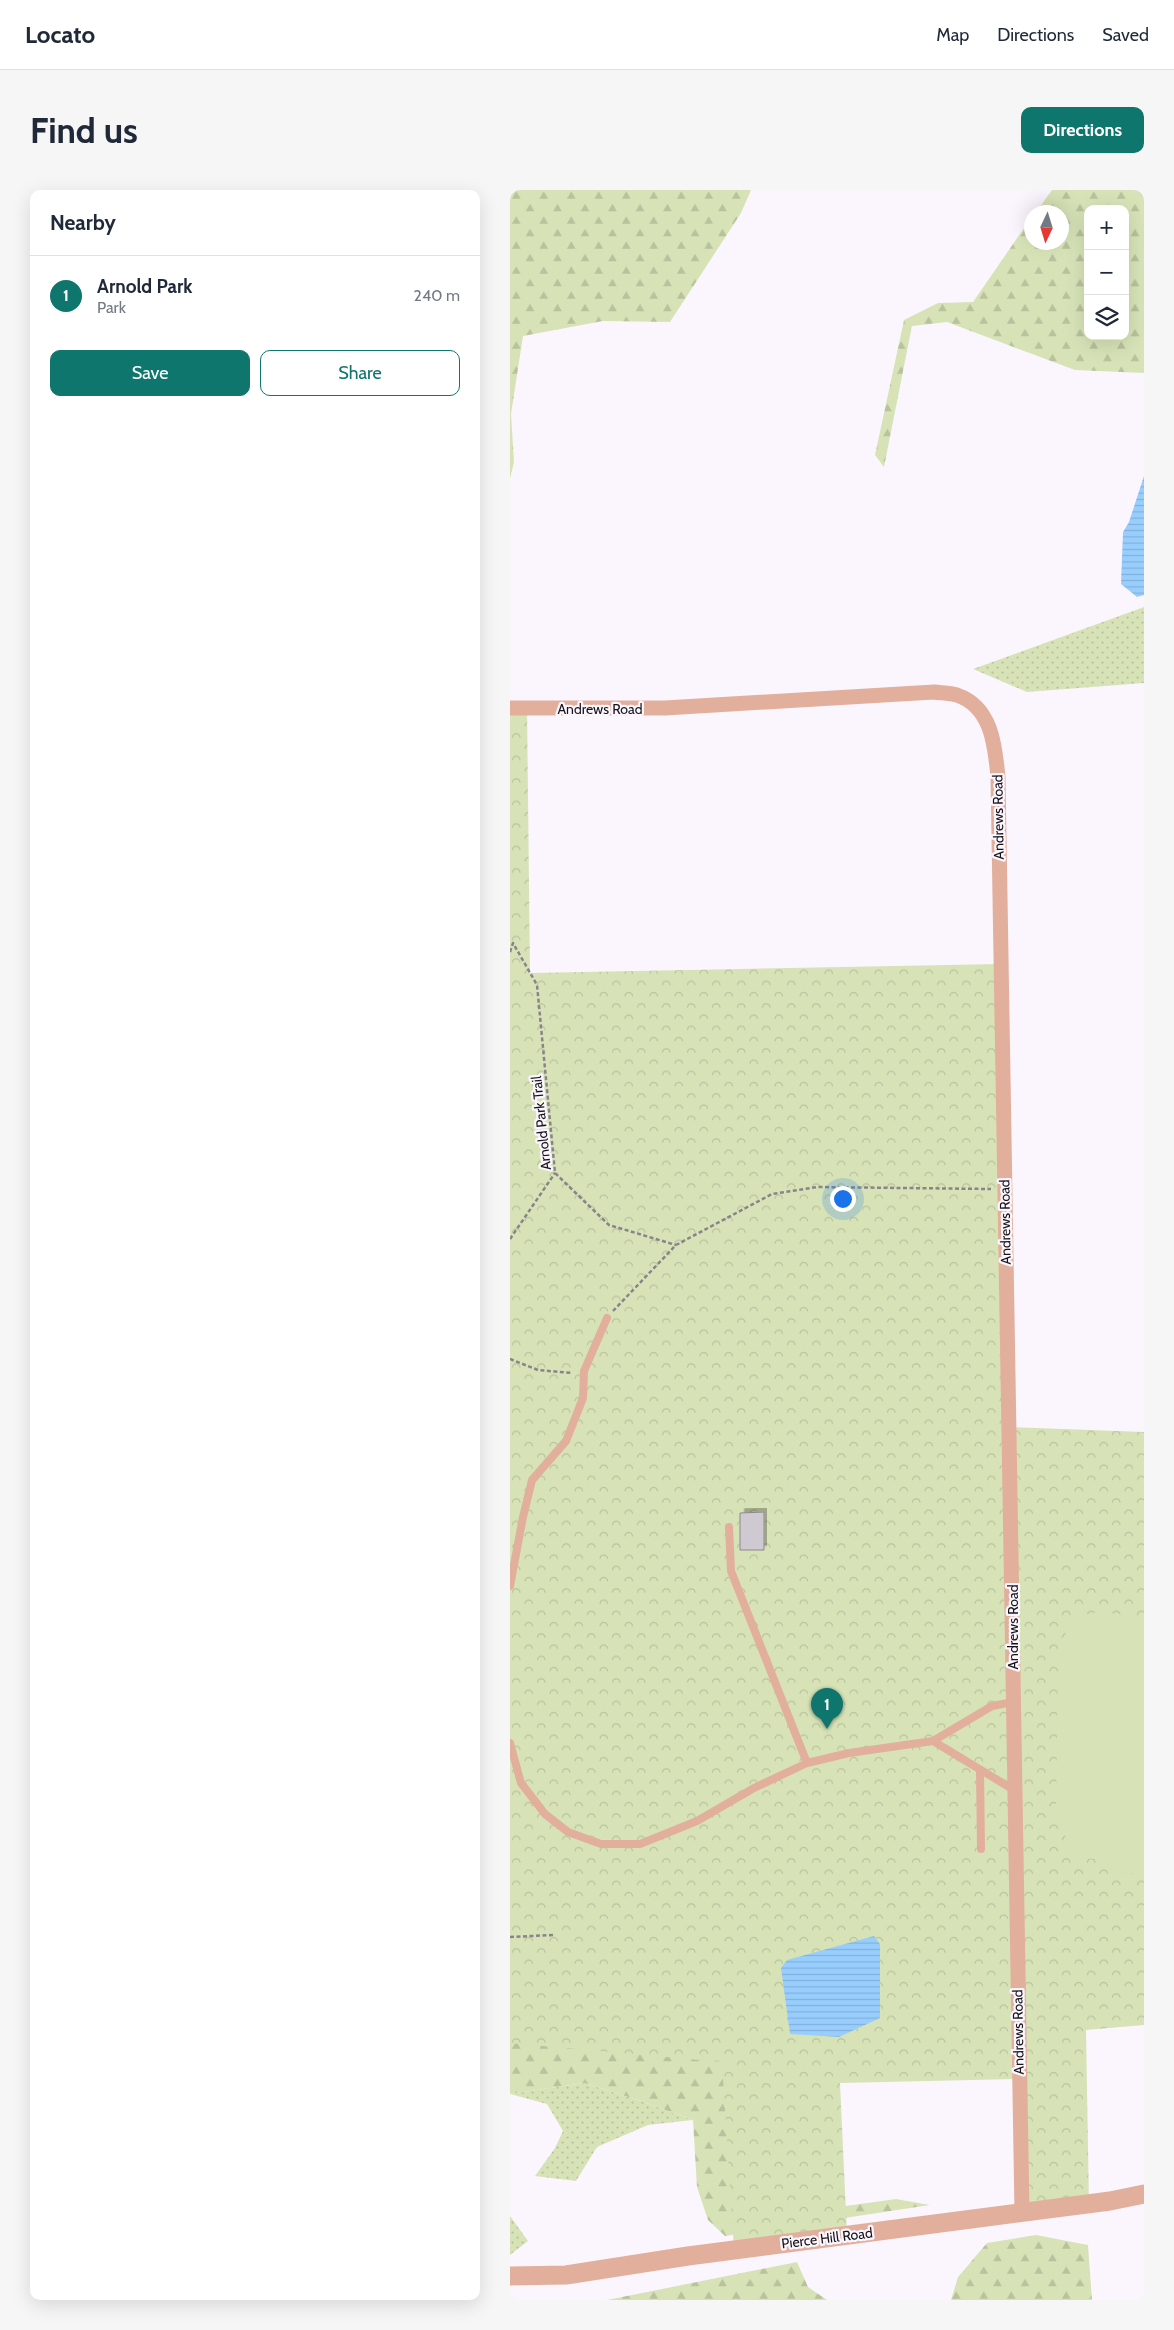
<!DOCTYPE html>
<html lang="en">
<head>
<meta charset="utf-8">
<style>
	:root { --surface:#fff; --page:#f6f6f7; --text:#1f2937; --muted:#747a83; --line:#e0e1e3; --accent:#0f766e }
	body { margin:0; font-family:Cabin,sans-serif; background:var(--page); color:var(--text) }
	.controls { position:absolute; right:15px; top:15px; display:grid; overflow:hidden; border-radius:10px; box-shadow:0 5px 20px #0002 }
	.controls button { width:45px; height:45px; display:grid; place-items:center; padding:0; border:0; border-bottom:1px solid var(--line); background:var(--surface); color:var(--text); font:25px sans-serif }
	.compass { position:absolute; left:514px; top:15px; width:45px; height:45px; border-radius:50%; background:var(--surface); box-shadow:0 5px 20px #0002; rotate:184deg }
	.you { position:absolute; left:332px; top:1008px; width:18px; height:18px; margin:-12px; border:4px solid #fff; border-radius:50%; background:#1a73e8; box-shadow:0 0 0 8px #1a73e833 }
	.badge { display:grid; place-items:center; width:32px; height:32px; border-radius:50%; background:var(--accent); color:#fff; font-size:16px; font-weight:700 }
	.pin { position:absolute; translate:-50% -41px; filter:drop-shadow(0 1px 2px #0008) }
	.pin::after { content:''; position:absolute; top:26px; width:18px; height:15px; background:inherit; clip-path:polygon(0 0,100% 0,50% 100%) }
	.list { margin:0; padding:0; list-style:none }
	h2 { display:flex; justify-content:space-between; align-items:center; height:65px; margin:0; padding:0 20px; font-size:21px }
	h2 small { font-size:16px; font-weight:400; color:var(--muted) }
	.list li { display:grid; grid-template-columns:32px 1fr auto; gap:15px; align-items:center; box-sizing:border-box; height:80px; padding:0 20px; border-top:1px solid var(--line) }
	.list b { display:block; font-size:19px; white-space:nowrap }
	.list p { margin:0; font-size:16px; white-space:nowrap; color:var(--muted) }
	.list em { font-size:16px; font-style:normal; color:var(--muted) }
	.actions { display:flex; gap:10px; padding:15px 20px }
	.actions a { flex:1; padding:11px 0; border:1px solid var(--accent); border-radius:10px; text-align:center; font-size:18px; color:var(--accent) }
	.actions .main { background:var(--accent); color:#fff }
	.icon { flex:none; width:28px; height:28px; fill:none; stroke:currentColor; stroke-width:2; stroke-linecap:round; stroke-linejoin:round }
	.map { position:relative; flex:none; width:634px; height:2110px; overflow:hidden; border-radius:10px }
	header { display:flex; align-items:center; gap:30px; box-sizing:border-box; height:70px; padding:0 25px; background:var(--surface); border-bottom:1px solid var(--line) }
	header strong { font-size:24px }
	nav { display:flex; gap:28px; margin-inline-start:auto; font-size:18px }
	.intro { display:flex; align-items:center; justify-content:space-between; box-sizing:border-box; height:120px; padding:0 30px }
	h1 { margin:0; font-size:35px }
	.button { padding:12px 22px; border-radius:10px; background:var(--accent); color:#fff; font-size:18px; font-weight:700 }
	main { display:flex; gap:30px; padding:0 30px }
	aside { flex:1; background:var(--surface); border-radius:10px; box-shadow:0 5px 20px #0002 }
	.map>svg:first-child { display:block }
	.grass { fill:url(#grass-dots) }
	.forest { fill:url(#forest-firs); fill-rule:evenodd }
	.park { fill:url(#park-crowns) }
	.pitch { fill:#d7e3b7 }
	.water { fill:url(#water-rules) }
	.building { fill:#cfcad1; stroke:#8c878e; filter:url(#shadow) }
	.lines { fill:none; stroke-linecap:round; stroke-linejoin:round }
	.path { stroke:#88848a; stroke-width:2.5; stroke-dasharray:4 2.5; stroke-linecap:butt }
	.service { stroke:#e3af9d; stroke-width:8 }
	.minor { stroke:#e3af9d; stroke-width:15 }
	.tertiary { stroke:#e3af9d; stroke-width:19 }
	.labels { text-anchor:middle; stroke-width:4.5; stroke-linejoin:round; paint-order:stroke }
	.street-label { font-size:14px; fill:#171518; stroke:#fbf6fe }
</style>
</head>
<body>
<header>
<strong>Locato</strong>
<nav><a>Map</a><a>Directions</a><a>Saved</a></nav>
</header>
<div class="intro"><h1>Find us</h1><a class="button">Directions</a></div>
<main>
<aside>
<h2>Nearby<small></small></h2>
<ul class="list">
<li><span class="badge">1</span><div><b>Arnold Park</b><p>Park</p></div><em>240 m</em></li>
</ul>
<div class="actions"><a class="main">Save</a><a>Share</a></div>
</aside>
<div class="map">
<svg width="634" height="2110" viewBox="0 0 634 2110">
	<defs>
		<pattern id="grass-dots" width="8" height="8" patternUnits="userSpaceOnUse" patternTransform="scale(1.25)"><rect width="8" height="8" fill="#d7e3b7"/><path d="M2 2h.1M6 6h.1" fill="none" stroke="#b8c29d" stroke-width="1.8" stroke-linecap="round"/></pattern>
		<pattern id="forest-firs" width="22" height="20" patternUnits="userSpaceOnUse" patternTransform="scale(1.25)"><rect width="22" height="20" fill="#d7e3b7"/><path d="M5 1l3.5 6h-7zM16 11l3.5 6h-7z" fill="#b8c29d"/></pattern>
		<pattern id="park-crowns" width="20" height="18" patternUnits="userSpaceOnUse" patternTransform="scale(1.25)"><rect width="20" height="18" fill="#d7e3b7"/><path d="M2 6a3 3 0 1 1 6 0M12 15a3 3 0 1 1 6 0" fill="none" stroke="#b8c29d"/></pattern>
		<pattern id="water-rules" width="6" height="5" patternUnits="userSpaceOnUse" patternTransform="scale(1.25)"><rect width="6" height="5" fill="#98cefe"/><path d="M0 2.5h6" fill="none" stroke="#82b0d9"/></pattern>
		<filter id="shadow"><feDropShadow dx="4.5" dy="-4.5" stdDeviation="0" flood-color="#0004"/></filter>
	</defs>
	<rect width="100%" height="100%" fill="#fbf6fe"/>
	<!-- grass -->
	<path class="grass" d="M 634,417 L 634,493 L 517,502 L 463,479 Z
		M 74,1893 L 128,1910 L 183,1930 L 138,1935 L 87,1957 L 66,1991 L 25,1986 L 45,1958 L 53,1941 L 37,1914 L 0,1904 Z
		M 0,2026 L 18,2051 L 0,2065 Z"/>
	<!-- forest -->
	<path class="forest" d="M 0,0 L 241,0 L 231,23 L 160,132 L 93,131 L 13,146 L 1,224 L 4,272 L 0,289 Z
		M 542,0 L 634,0 L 634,183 L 565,180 L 437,132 L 402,136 L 374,277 L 365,265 L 394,130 L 428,113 L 463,112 L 521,28 L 522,52 L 552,52 L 552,22 L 526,22 ZM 578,19 L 615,19 L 615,146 L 578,146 Z
		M 0,1766 L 217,1781 L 314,2019 L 386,2009 L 420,2015 L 215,2046 L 198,2030 L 187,1997 L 183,1930 L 128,1910 L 74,1893 L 0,1904 Z
		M 526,2045 L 578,2055 L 582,2110 L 441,2110 L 448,2087 L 477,2053 Z
		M 287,2072 L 298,2097 L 317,2110 L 97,2110 Z"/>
	<!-- park -->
	<path class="park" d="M 17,514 L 20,783 L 490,774 L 499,1237 L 634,1242 L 634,1835 L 576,1840 L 579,2014 L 512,2022 L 509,1889 L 330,1893 L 337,2045 L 224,2060 L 212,1872 L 0,1853 L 0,516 Z"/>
	<!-- pitch -->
	<path class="pitch" d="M 597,1423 L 634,1427 L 634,1683 L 603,1684 L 602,1676 L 592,1662 L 582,1669 L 567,1666 L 555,1651 L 556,1640 L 562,1634 L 557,1628 L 546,1628 L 548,1463 C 551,1449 560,1434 573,1426 C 579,1422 590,1423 597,1423 Z"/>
	<!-- water -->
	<path class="water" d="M 634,286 L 634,405 L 627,407 L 611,394 L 613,342 L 619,332 Z
		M 364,1746 L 370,1754 L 370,1828 L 329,1847 L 280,1844 L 271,1778 L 277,1770 Z"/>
	<!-- building -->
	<path class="building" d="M 254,1322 L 254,1360 L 230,1360 L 230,1323 Z"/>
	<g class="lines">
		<!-- path -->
		<path class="path" d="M 0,762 L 3,753 L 27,795 L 45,983 L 99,1035 L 166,1055
			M 0,1049 L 45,983
			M 103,1121 L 166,1055 L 262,1004 L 307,997 L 481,999
			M 0,1169 L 28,1180 L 62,1183
			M 0,1747 L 43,1745"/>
		<!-- service -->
		<path class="service" d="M 219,1337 L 221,1381 L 297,1573
			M 0,1396 L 13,1327 L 22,1290 L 56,1251 L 73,1208 L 74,1181 L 97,1128
			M 423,1551 L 504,1600
			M 0,1553 L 11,1593 L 35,1624 L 58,1642 L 91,1654 L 130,1654 L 187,1631 L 244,1598 L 297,1573 L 339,1563 L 423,1551 L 482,1516 L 503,1512
			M 470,1580 L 471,1659"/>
		<!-- minor -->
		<path class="minor" d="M 0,518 L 155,518 L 424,502 C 431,503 440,503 447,505 C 482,517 485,556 488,587 L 512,2022"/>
		<!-- tertiary -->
		<path class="tertiary" d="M 0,2086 L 56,2085 L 178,2066 L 600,2011 L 634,2004"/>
	</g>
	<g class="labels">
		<!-- street labels -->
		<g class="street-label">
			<text x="90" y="524">Andrews Road</text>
			<text transform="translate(488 627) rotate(-91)" y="5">Andrews Road</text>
			<text transform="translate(31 933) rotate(-96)" y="5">Arnold Park Trail</text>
			<text transform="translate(495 1032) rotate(-91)" y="5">Andrews Road</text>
			<text transform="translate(503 1437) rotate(-90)" y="5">Andrews Road</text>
			<text transform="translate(508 1842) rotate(-91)" y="5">Andrews Road</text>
			<text transform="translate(317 2048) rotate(-7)" y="5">Pierce Hill Road</text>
		</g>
	</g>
</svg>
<div class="controls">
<button>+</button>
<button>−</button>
<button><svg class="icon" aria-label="layers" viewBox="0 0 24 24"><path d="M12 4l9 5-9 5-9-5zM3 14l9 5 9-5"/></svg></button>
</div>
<svg class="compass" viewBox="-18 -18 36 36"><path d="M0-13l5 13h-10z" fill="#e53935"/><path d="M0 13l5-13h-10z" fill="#747a83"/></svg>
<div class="you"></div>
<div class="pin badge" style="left:317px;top:1539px">1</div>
</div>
</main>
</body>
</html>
